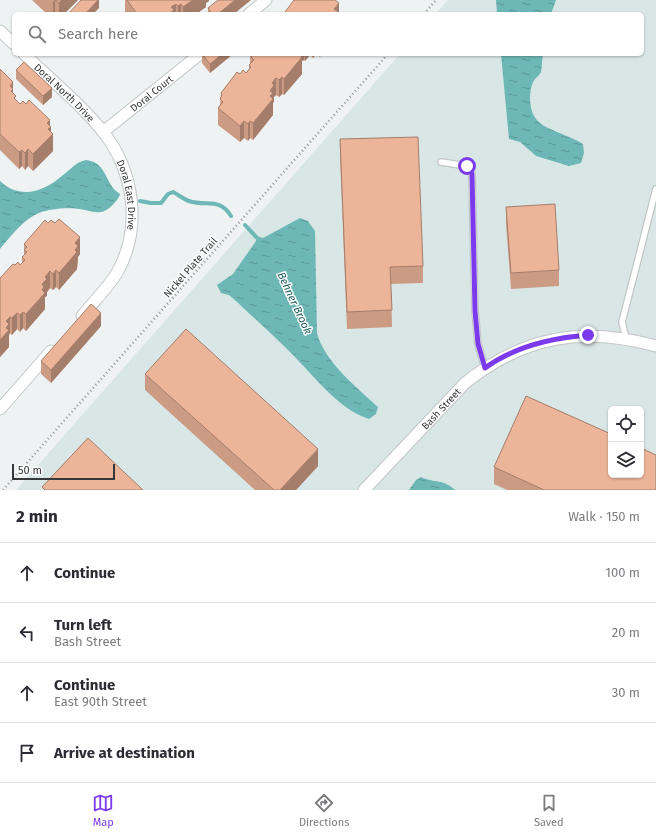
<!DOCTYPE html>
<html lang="en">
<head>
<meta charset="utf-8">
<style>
	:root { --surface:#fff; --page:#f2f2f3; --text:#2b2b33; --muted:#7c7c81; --line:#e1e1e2; --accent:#7c3aed }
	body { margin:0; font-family:"Fira Sans",sans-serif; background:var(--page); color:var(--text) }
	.controls { position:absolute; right:12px; bottom:12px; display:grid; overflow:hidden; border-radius:6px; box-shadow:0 1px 3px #0004 }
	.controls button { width:36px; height:36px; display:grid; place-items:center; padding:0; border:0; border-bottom:1px solid var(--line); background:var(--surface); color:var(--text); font:20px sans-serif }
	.scale { position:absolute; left:12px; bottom:10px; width:103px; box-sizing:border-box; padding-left:4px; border:2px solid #363837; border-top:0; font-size:11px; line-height:14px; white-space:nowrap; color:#363837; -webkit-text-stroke:3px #fdffff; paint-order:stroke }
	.stop { position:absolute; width:12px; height:12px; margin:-9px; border:3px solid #7c3aed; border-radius:50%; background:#fff }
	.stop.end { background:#7c3aed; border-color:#fff; box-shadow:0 1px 4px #0008 }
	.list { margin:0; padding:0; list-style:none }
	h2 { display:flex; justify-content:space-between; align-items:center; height:52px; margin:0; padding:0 16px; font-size:17px }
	h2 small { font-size:13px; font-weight:400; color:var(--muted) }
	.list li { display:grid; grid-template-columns:26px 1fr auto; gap:12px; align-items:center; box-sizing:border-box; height:60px; padding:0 16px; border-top:1px solid var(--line) }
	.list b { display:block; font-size:15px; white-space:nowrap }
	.list p { margin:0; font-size:13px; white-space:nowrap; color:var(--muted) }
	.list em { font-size:13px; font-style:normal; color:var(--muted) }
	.icon { flex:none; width:22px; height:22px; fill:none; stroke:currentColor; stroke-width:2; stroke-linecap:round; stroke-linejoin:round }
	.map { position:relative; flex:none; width:656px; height:490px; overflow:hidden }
	.search { position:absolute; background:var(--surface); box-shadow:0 1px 3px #0004; left:12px; right:12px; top:12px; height:44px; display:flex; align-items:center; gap:10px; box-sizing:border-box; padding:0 14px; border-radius:6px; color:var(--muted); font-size:15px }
	.sheet { height:292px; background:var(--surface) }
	nav { display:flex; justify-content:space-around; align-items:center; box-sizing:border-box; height:56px; border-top:1px solid var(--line); background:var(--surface); font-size:11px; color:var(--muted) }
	nav a { display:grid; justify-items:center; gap:2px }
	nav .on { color:var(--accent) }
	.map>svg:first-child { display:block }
	.built { fill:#d8e6e5; fill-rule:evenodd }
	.water { fill:url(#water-ripples) }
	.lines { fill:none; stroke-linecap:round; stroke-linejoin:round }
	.stream { stroke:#6db8b6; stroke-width:4 }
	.service-casing { stroke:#c2c6c5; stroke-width:8 }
	.minor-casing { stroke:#c2c6c5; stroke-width:13 }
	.path { stroke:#919494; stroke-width:2.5; stroke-dasharray:1 3; stroke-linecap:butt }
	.service { stroke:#fff; stroke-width:5.5 }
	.minor { stroke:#fff; stroke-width:11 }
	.wall { fill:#cb9b84 }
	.shaded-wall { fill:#a57e6b }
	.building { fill:#ecb499; stroke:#a57e6b }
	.route { stroke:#7c3aed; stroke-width:5 }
	.labels { text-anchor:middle; stroke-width:3; stroke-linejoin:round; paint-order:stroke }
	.street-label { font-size:10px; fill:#363837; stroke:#fdffff }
	.water-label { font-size:11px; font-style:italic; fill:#1e5d5c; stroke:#fdffff }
</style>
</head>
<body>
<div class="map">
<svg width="656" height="490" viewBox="0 0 656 490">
	<defs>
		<pattern id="water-ripples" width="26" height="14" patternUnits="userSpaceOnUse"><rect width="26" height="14" fill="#6db8b6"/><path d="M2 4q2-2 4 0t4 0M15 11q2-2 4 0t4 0" fill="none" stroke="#5a9795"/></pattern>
	</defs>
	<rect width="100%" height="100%" fill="#eef2f2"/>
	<!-- built -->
	<path class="built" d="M 448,0 L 656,0 L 656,490 L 16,490 L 400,54 L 642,54 L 642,14 L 435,14 ZM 611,409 L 641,409 L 641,475 L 611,475 Z"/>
	<!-- water -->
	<path class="water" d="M 496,0 L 556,0 L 551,14 L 497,14 Z
		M 501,54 L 543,54 C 542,60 542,67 541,72 C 539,76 535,78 533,82 C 528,93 529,114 539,122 C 547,130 571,136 583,144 L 584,153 L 581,163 L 569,166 L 536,156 L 520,142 L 509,139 Z
		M 86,160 C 102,162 104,173 111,185 C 113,189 117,192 120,194 C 119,200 107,212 101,212 C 95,213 90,211 85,210 C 72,207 52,208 39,213 C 24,219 10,237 0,249 L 0,181 C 20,200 44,192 63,175 C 71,169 76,162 86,160 Z
		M 300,218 L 308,221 L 315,231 L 317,333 C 324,361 357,388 378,407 L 376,414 L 369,419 C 338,409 314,376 292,354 C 274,336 255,319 236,301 L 229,295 L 221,293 L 217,285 L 233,274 L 256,241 L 256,236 L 263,238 Z
		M 421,477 C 436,484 442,478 455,490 L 409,490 L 416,480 Z"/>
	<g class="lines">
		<!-- stream -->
		<path class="stream" d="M 140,201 L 151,203 L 161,203 L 168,194 L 173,192 C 179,195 183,199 189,201 C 207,207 219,197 231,216
			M 245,225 L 259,240"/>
		<!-- service casing -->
		<g class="service-casing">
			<path id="service" d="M 441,162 L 467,166 L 472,174 L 475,311 L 478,344 L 485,368
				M 626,339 L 622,322 L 656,189"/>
		</g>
		<!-- minor casing -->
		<g class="minor-casing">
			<g id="minor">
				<path d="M 249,14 L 266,0"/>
				<path d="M 0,31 L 14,44"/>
				<path id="s1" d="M 24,54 C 51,80 81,104 104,133 C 134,172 142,227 118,271 C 109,287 94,301 82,316"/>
				<path id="s2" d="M 103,132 L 200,54"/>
				<path d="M 0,409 L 51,351"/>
				<path id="s3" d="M 364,490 L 465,383 C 524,336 583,326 656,346"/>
			</g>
		</g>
		<!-- path -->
		<path class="path" d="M 424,14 L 436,0
			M 3,490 L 388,54"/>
		<!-- service -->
		<use href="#service" class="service"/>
		<!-- minor -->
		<use href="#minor" class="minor"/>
	</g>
	<!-- wall -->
	<path class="wall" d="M 32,0 L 78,0 L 64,14 L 47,14 Z
		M 125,0 L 209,0 L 209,1 L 206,3 L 206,7 L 196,14 L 125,14 Z
		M 208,8 L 234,14 L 208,14 Z
		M 202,54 L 233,54 L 210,73 L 202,63 Z
		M 250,54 L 322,54 L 320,57 L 316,54 L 313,58 L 310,55 L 305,61 L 304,60 L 302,61 L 302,74 L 284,95 L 282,94 L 279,97 L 276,95 L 274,97 L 274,102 L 273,103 L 273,115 L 253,140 L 250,138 L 248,141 L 244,138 L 240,142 L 218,125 L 218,108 L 220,105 L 221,93 L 240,74 L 246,73 L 249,69 L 249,65 L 250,64 Z
		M 0,69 L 13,82 L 13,94 L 16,100 L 20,104 L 50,126 L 53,151 L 33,171 L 28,166 L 25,170 L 22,166 L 19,169 L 0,150 Z
		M 16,70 L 52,97 L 43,105 L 16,79 Z
		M 340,139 L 423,266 L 423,283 L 391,284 L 392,327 L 347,329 L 340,156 Z
		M 506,207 L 559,270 L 559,286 L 511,289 L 506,224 Z
		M 24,244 L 80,254 L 78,257 L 77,269 L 59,290 L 56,287 L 53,290 L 50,288 L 47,292 L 47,296 L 45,297 L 45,309 L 26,331 L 23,328 L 20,332 L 17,329 L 12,335 L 10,333 L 9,335 L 9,347 L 0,357 L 0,278 L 20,265 L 22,263 L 22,257 L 24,256 Z
		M 101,326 L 51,383 L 41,374 L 41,361 Z
		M 145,374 L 318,466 L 296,490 L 255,490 L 145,390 Z
		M 494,467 L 656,490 L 507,490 L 494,484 Z"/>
	<!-- shaded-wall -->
	<path class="shaded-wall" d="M 55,0 L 55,14 L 53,14 L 53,2 Z
		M 62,0 L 78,0 L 64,14 L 59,14 L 59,3 Z
		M 98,0 L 99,0 L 99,8 L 93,14 L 85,14 Z
		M 193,0 L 209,0 L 209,1 L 206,3 L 206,7 L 196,14 L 183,14 L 183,7 Z
		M 235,0 L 251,0 L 234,14 L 218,14 Z
		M 339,3 L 339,14 L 334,14 L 334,9 Z
		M 176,4 L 176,14 L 169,14 L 171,7 Z
		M 181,4 L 181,14 L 178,14 L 178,6 Z
		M 222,54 L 233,54 L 210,73 L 210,64 Z
		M 299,54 L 304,54 L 304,60 L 302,61 L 302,74 L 284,95 L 284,79 Z
		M 305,54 L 310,54 L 310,55 L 305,61 Z
		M 313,54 L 316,54 L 313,58 Z
		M 282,77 L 282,94 L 279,97 L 279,80 Z
		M 276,78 L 276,95 L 274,97 L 274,102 L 273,103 L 273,115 L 253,140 L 253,123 L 270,91 L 272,83 Z
		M 13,82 L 13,105 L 10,86 Z
		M 52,88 L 52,97 L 43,105 L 43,96 Z
		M 50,120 L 50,128 L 51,127 L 51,136 L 53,134 L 53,151 L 33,171 L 33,154 L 47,123 Z
		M 244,121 L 244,138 L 240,142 L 240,126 Z
		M 250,121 L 250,138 L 248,141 L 248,124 Z
		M 28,149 L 28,166 L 25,170 L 25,153 Z
		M 22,150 L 22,166 L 19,169 L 19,152 Z
		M 80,237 L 80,254 L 78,257 L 77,269 L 59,290 L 59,273 L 75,243 Z
		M 56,270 L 56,287 L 53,290 L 53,274 Z
		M 50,271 L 50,288 L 47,292 L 47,296 L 45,297 L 45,309 L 26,331 L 26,314 L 45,277 Z
		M 23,312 L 23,328 L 20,332 L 20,315 Z
		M 17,313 L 17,329 L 12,335 L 12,318 Z
		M 101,313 L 101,326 L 51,383 L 51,370 Z
		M 10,317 L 10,333 L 9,335 L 9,347 L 0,357 L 0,340 L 6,321 Z
		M 318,449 L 318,466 L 296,490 L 280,490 Z"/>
	<!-- building -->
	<path class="building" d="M 55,0 L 62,0 L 59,3 Z
		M 81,0 L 98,0 L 85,14 L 68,14 Z
		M 127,0 L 193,0 L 183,7 L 181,4 L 178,6 L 176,4 L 171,7 L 174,10 L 169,14 L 137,14 Z
		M 218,0 L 235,0 L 218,14 L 212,14 L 208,8 Z
		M 294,0 L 335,0 L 339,3 L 334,9 L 338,12 L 336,14 L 287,14 L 285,12 Z
		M 202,54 L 222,54 L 210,64 Z
		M 254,54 L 300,54 L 302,57 L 284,79 L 282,77 L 279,80 L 276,78 L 272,83 L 274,85 L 270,91 L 273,93 L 270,96 L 273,99 L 253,123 L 250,121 L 248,124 L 244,121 L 240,126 L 218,108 L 223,102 L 220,99 L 222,95 L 221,93 L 237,72 L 240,74 L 243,70 L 246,73 L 251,67 L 249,65 L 254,60 L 251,57 Z
		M 24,62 L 52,88 L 43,96 L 16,70 Z
		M 0,69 L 13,82 L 10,86 L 13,89 L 11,91 L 16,96 L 14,98 L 20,104 L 23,101 L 26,104 L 29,100 L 50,120 L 47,123 L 51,127 L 48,129 L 53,134 L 33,154 L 28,149 L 25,153 L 22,150 L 19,152 L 0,134 Z
		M 418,137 L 423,266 L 390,267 L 392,310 L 347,312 L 340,139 Z
		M 555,204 L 559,270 L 511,273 L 506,207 Z
		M 59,219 L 80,237 L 75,243 L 78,246 L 75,250 L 77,252 L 59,273 L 56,270 L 53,274 L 50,271 L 45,277 L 47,279 L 42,284 L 44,287 L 42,290 L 45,293 L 26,314 L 23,312 L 20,315 L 17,313 L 12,318 L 10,317 L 6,321 L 9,324 L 6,328 L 9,330 L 0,340 L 0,278 L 13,264 L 15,265 L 18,262 L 20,265 L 25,260 L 22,257 L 27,252 L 24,250 L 27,247 L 24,244 L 45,220 L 48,223 L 51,220 L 55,223 Z
		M 91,304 L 101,313 L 51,370 L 41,361 Z
		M 186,329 L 318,449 L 280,490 L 274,490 L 145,374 Z
		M 526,396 L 611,434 L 611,475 L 641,475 L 641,448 L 656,455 L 656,490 L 544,490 L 494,467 Z
		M 88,438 L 143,490 L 45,490 L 42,487 Z"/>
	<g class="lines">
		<!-- route -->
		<path class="route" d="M 467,166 L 472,174 L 475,311 L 478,344 L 485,368 C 515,346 551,338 588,335"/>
	</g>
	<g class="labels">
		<!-- street labels -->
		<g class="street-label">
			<text dy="4" stroke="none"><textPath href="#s1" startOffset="56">Doral North Drive</textPath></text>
			<text dy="4" stroke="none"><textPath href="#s2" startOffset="62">Doral Court</textPath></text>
			<text dy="4" stroke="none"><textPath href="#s1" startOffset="180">Doral East Drive</textPath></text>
			<text transform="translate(190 267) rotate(-49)" y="4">Nickel Plate Trail</text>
			<text dy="4" stroke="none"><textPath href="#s3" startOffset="112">Bash Street</textPath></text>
		</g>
		<!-- water labels -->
		<g class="water-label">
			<text transform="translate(295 303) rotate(65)" y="4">Behner Brook</text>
		</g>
	</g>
</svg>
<div class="controls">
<button><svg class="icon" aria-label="locate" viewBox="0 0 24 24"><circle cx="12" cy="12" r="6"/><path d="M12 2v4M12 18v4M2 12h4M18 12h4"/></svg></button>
<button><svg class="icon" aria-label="layers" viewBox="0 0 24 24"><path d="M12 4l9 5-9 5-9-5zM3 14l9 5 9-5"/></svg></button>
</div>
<div class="scale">50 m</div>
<div class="stop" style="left:467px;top:166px"></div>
<div class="stop end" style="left:588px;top:335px"></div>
<div class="search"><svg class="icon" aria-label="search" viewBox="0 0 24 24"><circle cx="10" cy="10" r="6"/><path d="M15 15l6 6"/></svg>Search here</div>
</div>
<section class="sheet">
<h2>2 min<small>Walk · 150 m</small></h2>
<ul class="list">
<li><svg class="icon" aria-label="ahead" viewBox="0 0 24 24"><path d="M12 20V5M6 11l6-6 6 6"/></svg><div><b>Continue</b></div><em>100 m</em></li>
<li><svg class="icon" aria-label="left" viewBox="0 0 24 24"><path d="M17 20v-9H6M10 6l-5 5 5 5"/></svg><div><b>Turn left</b><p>Bash Street</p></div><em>20 m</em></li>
<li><svg class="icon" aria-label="ahead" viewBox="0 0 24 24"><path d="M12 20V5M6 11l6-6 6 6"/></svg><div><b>Continue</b><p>East 90th Street</p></div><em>30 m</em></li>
<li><svg class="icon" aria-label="arrive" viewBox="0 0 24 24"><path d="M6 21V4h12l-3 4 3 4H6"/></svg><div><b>Arrive at destination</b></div></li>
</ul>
</section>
<nav>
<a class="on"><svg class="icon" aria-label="map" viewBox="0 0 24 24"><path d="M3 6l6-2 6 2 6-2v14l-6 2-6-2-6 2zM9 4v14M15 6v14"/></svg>Map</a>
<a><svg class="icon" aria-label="directions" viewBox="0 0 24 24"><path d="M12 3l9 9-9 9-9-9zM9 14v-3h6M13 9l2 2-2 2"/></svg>Directions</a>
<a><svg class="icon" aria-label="saved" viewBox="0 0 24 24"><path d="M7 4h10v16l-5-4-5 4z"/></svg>Saved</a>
</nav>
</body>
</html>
